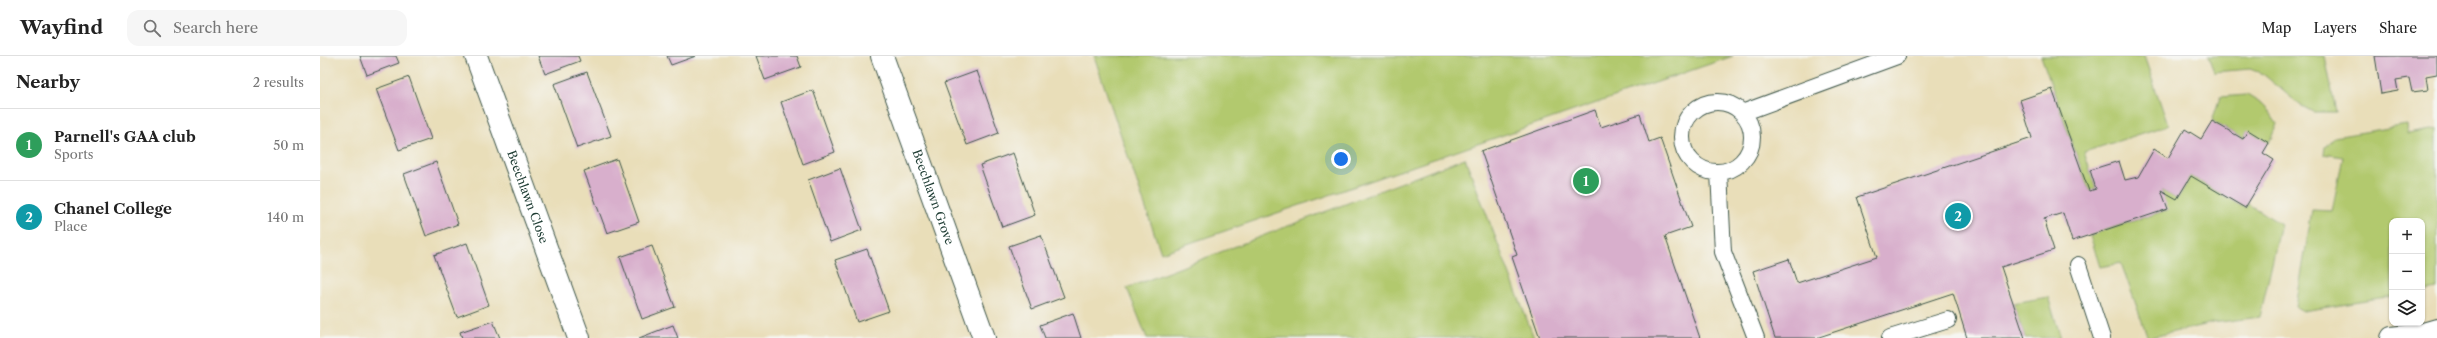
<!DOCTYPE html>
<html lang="en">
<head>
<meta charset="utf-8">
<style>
	:root { --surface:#fff; --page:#f6f6f6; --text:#222; --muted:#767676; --line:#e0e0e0; --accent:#d93025 }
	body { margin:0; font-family:"Libre Caslon Text",serif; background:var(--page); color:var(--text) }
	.controls { position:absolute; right:12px; bottom:12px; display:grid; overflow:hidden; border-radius:8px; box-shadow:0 1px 3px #0004 }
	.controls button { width:36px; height:36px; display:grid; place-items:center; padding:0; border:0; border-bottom:1px solid var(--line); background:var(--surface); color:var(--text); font:20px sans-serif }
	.you { position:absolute; left:1021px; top:103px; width:14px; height:14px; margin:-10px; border:3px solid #fff; border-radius:50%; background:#1a73e8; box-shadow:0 0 0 6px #1a73e833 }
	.badge { display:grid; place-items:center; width:26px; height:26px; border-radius:50%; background:var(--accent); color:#fff; font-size:13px; font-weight:700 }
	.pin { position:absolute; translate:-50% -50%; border:2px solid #fff; box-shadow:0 1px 4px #0006 }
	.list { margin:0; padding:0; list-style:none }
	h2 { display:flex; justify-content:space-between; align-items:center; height:52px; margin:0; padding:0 16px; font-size:17px }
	h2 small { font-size:13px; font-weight:400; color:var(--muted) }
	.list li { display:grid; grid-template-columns:26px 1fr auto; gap:12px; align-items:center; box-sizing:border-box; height:72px; padding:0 16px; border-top:1px solid var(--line) }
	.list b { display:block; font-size:15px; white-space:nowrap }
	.list p { margin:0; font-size:13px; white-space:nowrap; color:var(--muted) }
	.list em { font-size:13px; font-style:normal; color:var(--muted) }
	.icon { flex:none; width:22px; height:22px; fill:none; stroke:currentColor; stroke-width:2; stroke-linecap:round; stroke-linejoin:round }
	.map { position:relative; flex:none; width:2117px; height:282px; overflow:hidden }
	header { display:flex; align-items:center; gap:24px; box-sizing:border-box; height:56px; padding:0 20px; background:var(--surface); border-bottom:1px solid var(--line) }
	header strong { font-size:19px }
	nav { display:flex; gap:22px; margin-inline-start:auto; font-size:14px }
	.search { width:280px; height:36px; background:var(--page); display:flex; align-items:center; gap:10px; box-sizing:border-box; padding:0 14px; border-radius:12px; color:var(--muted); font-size:15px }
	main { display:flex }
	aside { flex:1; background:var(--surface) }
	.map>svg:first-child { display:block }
	.green { fill:#b2c96e; stroke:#688351 }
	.building { fill:#d8afcc }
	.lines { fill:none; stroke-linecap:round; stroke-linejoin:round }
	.service-casing { stroke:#3d5548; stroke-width:18 }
	.minor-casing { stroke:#3d5548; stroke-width:24 }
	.service { stroke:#fff; stroke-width:16 }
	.minor { stroke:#fff; stroke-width:22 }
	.labels { text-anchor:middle; stroke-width:4; stroke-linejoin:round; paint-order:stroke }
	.street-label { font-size:12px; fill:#1f3d34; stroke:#f6f6f2 }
</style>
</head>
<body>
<header>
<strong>Wayfind</strong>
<div class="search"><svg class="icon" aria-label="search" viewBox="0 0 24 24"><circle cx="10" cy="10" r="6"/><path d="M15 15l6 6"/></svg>Search here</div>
<nav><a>Map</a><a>Layers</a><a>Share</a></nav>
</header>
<main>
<aside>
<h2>Nearby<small>2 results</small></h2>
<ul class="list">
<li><span class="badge" style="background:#2e9e5b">1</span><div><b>Parnell's GAA club</b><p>Sports</p></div><em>50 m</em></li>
<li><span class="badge" style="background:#0f9aa8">2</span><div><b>Chanel College</b><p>Place</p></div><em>140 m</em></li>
</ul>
</aside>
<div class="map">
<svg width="2117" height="282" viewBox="0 0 2117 282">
	<rect width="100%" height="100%" fill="#f6f6f2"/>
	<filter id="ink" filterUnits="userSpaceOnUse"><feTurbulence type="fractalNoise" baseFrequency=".025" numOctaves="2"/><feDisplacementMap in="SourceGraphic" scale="8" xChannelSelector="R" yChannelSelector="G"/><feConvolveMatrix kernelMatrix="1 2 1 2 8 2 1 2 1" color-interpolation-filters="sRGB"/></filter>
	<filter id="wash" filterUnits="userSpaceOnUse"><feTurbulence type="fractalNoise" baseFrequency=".012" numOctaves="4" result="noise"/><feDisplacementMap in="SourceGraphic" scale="16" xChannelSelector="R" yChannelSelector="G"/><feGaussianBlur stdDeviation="0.9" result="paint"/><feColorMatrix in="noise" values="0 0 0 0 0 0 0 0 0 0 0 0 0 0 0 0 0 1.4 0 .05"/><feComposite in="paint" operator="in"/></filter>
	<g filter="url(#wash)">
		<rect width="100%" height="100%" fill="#e9deb9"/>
		<!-- green -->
		<path class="green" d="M 774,0 L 1413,0 L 841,197 Z
			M 1721,0 L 1824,0 L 1848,69 L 1764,96 L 1776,133 L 1769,135 Z
			M 1888,0 L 2005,0 L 2016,56 L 1993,56 L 1980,49 L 1943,18 L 1930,13 L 1894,16 Z
			M 1927,39 L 1945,50 L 1957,68 L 1949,87 L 1928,75 L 1923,83 L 1892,65 L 1900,41 Z
			M 2087,69 L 2088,78 L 2117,73 L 2117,233 L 2102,236 L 2102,165 L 2072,165 L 2072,241 L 1983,255 L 1976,251 L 1992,154 L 2012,155 L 2023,101 L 2004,98 L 2005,91 L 2014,81 Z
			M 1145,102 L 1214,282 L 827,282 L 807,232 Z
			M 1871,120 L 1925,152 L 1928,148 L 1961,168 L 1940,261 L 1892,267 L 1828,282 L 1801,207 L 1780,211 L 1770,179 L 1847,154 L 1841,134 L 1857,143 Z
			M 1728,241 L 1741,282 L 1705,282 L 1693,247 Z"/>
		<g id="blocks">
			<!-- building -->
			<path class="building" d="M 40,0 L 76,0 L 79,7 L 47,19 Z
				M 218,0 L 258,0 L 260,5 L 225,18 Z
				M 347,0 L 376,0 L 351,9 Z
				M 436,0 L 477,0 L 481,11 L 445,24 Z
				M 2055,0 L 2117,0 L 2117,18 L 2106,20 L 2108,34 L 2092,36 L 2089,22 L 2076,24 L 2078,35 L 2061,38 Z
				M 657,15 L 679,77 L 647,89 L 624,27 Z
				M 267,16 L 291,80 L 257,92 L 234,28 Z
				M 89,21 L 111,83 L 79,94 L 56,33 Z
				M 1732,33 L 1769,135 L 1776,133 L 1770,114 L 1799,105 L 1805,124 L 1818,121 L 1834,93 L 1848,102 L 1865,73 L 1881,83 L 1892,65 L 1923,83 L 1928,74 L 1949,87 L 1943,97 L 1954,104 L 1925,152 L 1871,120 L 1857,143 L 1841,134 L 1848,153 L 1752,185 L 1743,157 L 1724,163 L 1734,194 L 1681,211 L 1705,282 L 1647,282 L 1633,237 L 1496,282 L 1455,282 L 1433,215 L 1469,203 L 1477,227 L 1557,201 L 1537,141 L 1712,82 L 1700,44 Z
				M 493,34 L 515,96 L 483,108 L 461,46 Z
				M 1275,54 L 1281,71 L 1320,58 L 1329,86 L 1340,82 L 1371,171 L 1345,180 L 1380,282 L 1220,282 L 1192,201 L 1197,199 L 1161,95 Z
				M 693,97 L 715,159 L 682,171 L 660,109 Z
				M 297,103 L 319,166 L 287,177 L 264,115 Z
				M 116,106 L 138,168 L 106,180 L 84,118 Z
				M 520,112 L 542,174 L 510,186 L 488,124 Z
				M 721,179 L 744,241 L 712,253 L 689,190 Z
				M 147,187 L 169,249 L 137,261 L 114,199 Z
				M 332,190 L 355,251 L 322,263 L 300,201 Z
				M 547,193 L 569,255 L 537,266 L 515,204 Z
				M 753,257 L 761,282 L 725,282 L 720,269 Z
				M 173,265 L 180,282 L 142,282 L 140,276 Z
				M 353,269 L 358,282 L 319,282 Z"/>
		</g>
	</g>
	<g filter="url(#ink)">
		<use href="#blocks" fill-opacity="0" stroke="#3d5548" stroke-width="1"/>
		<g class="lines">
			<!-- service casing -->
			<g class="service-casing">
				<path id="service" d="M1362 81a35 35 0 1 1 70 0a35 35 0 1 1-70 0Z
					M 1422,57 L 1577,0
					M 1399,116 L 1403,196 L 1436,282
					M 1758,209 L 1782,282
					M 1570,282 L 1628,264"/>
			</g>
			<!-- minor casing -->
			<g class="minor-casing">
				<g id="minor">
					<path id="s1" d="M 156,0 L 259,282"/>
					<path id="s2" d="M 562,0 L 664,282"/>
					<path d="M 2072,282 L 2103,278 L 2117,274"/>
				</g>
			</g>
			<!-- service -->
			<use href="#service" class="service"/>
			<!-- minor -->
			<use href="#minor" class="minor"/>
		</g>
	</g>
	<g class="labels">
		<!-- street labels -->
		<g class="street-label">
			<text dy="4" stroke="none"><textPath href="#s1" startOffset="150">Beechlawn Close</textPath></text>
			<text dy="4" stroke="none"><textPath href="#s2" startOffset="150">Beechlawn Grove</textPath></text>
		</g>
	</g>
</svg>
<div class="controls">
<button>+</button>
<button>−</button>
<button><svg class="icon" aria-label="layers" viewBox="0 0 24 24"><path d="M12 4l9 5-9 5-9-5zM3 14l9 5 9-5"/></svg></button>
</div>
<div class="you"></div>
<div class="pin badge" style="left:1266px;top:125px;background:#2e9e5b">1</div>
<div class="pin badge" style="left:1638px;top:160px;background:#0f9aa8">2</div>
</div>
</main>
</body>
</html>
